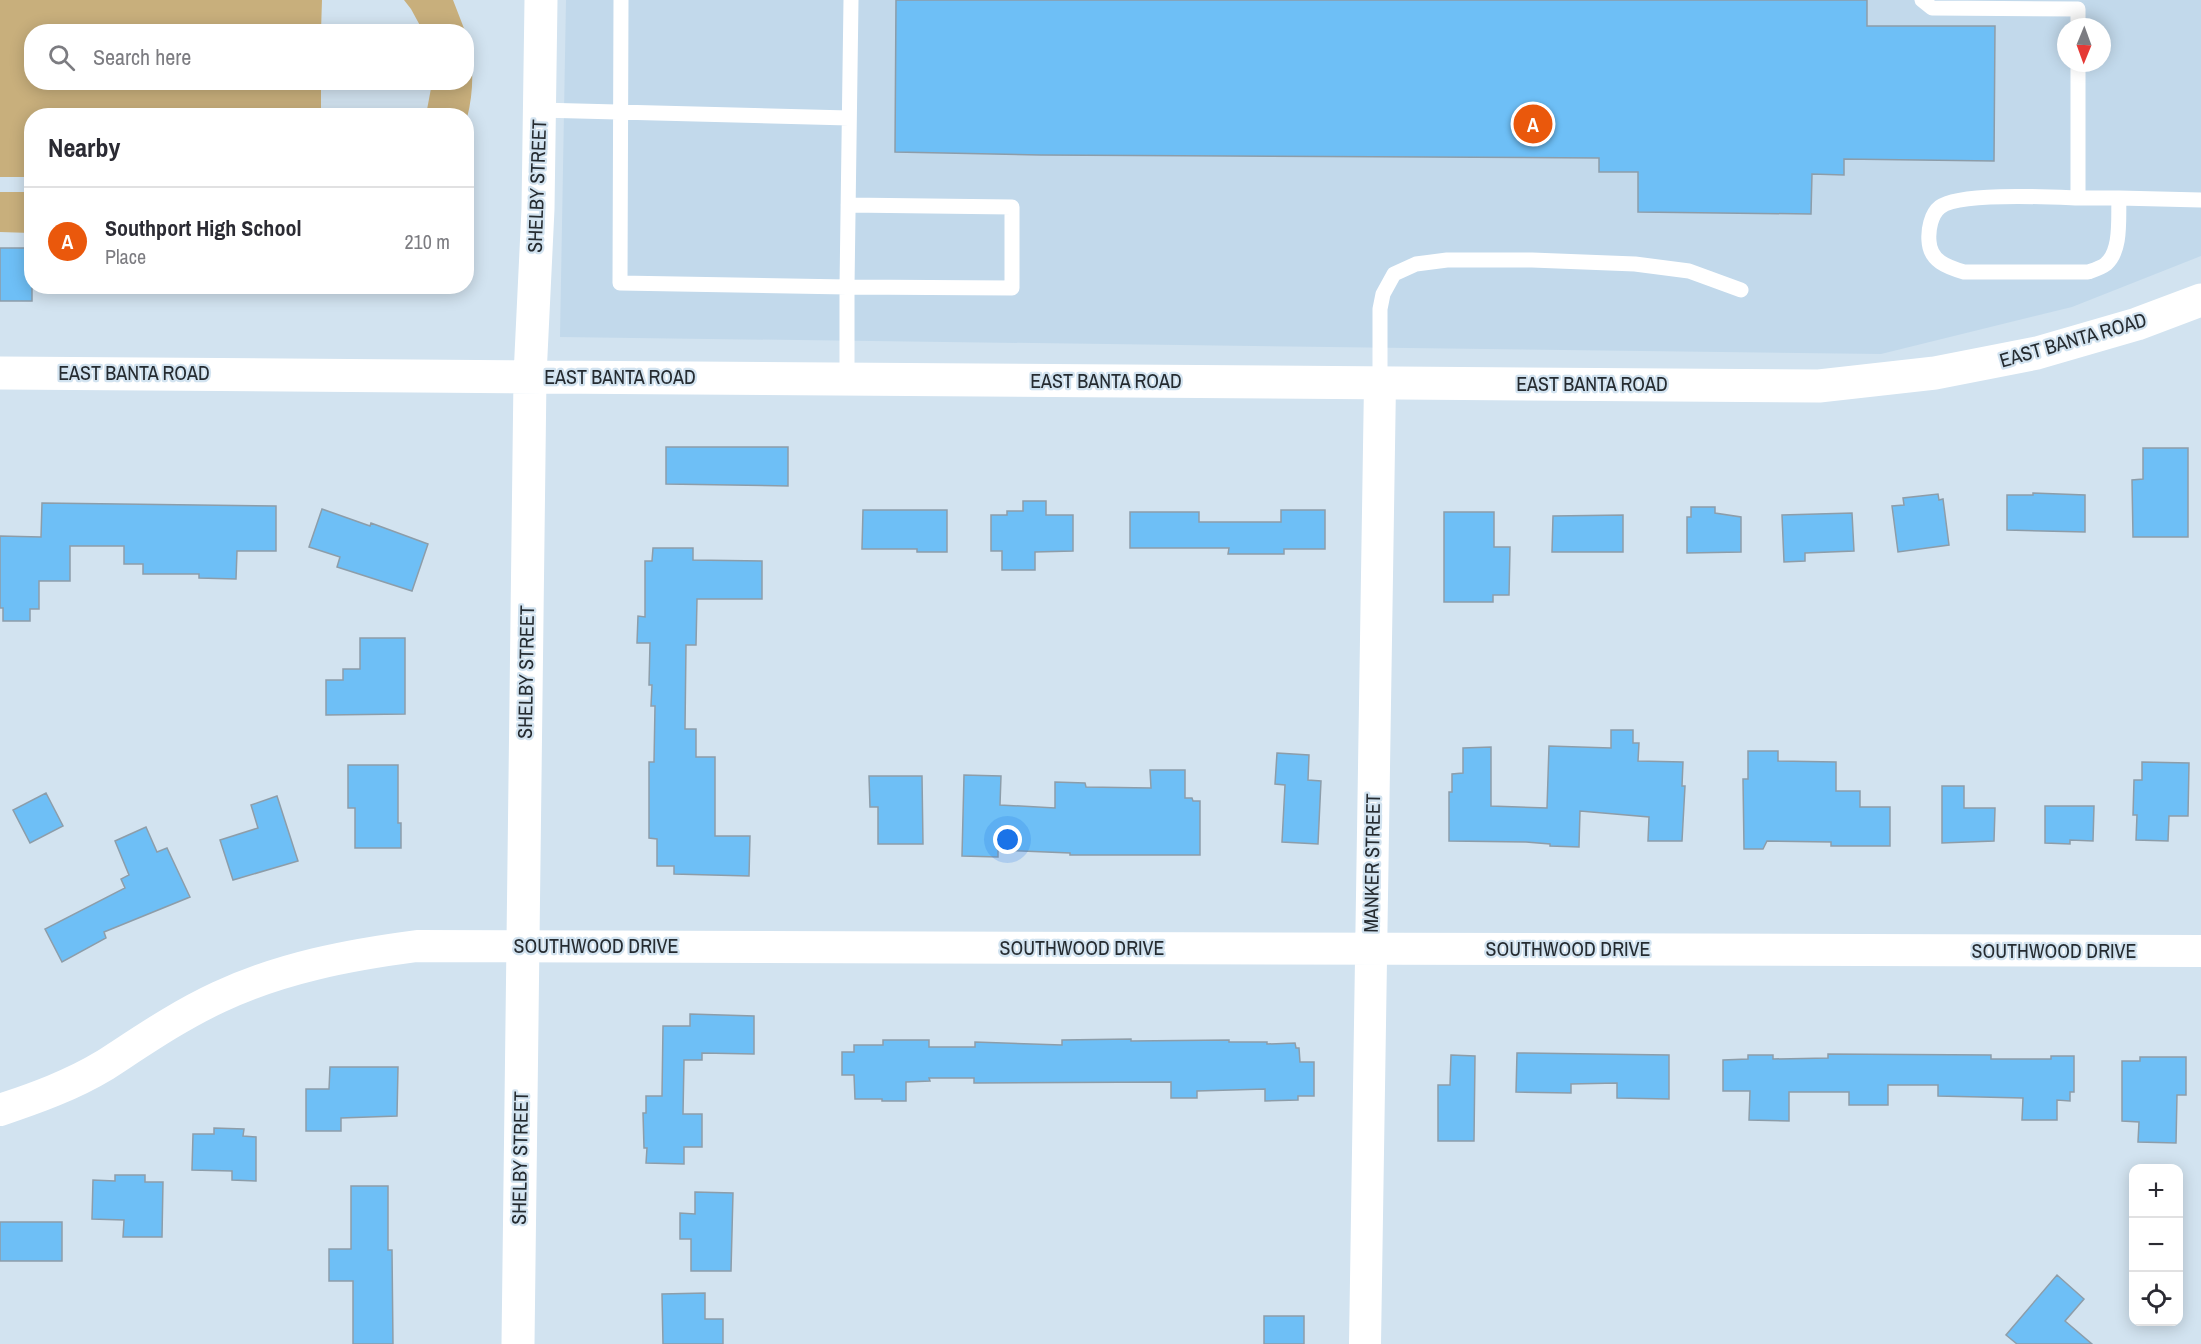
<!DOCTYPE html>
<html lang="en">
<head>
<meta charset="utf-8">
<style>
	:root { --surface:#fff; --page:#f2f2f3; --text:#2b2b33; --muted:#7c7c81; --line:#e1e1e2; --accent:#ea580c }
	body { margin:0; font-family:"Archivo Narrow",sans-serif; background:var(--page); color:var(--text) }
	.controls { position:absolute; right:18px; bottom:18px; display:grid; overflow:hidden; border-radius:12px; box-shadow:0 3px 15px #0003 }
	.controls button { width:54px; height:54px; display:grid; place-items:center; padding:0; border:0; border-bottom:2px solid var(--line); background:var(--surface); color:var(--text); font:30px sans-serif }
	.compass { position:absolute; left:2057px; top:18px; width:54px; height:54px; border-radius:50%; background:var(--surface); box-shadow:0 3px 15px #0003; rotate:181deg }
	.you { position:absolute; left:1008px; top:840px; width:21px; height:21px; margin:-15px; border:4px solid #fff; border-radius:50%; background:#1a73e8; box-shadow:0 0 0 9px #1a73e833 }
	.badge { display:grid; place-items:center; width:39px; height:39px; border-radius:50%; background:var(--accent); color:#fff; font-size:20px; font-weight:700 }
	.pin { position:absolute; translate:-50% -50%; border:3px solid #fff; box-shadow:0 2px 6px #0006 }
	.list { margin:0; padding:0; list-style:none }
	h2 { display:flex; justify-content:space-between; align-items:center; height:78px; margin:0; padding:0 24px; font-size:26px }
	h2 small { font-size:20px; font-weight:400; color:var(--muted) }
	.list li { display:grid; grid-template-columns:39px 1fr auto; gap:18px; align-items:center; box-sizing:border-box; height:108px; padding:0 24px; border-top:2px solid var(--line) }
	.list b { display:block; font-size:22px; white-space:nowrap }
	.list p { margin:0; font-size:20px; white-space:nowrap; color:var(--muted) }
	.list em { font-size:20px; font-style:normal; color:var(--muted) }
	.icon { flex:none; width:33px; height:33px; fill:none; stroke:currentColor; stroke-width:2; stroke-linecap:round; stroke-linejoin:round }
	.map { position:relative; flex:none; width:2201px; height:1344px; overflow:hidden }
	.search { position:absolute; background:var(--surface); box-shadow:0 3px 15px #0003; left:24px; top:24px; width:450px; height:66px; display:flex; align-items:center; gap:15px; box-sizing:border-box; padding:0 21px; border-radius:24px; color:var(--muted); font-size:22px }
	.panel { position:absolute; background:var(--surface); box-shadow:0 3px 15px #0003; left:24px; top:108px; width:450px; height:186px; border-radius:24px }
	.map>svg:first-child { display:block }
	.built { fill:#c2d9eb; fill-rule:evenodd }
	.green { fill:#c8af7c }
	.building { fill:#6ebff6; stroke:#8d9da9; stroke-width:1.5 }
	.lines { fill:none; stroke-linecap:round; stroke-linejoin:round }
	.service { stroke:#fff; stroke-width:15 }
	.minor { stroke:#fff; stroke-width:32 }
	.tertiary { stroke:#fff; stroke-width:33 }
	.labels { text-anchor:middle; stroke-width:4.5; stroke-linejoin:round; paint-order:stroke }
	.street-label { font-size:20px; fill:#252b30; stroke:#d2e3f0 }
</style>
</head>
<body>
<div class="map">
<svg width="2201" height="1344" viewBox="0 0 2201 1344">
	<rect width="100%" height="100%" fill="#d2e3f0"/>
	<!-- built -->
	<path class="built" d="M 566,0 L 2201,0 L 2201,256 L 2072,307 L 1881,354 L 560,337 ZM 2066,27 L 2102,27 L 2102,63 L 2066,63 Z"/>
	<!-- green -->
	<path class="green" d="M 0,0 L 322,0 L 321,31 L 32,32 L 32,82 L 321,83 L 321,115 L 32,116 L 31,177 L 0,177 Z
		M 404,0 L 453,0 L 465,31 L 423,31 L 411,9 Z
		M 467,36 C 474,63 474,91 467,118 L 466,116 L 426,115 L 432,83 L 466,82 Z
		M 0,192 L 31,192 L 31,233 L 0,232 Z"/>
	<!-- building -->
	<path class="building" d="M 896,0 L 1867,0 L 1867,26 L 1995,26 L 1994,161 L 1844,159 L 1844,175 L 1812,174 L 1811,214 L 1638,212 L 1638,172 L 1599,172 L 1599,158 L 1040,155 L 895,152 Z
		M 0,248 L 32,248 L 32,301 L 0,301 Z
		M 666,447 L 788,447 L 788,486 L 666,484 Z
		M 2143,448 L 2188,448 L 2188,537 L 2133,537 L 2132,480 L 2143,479 Z
		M 2033,493 L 2085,495 L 2085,532 L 2007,530 L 2007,495 L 2033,495 Z
		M 1938,494 L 1939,500 L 1943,499 L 1949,545 L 1898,552 L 1892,506 L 1904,505 L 1903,498 Z
		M 1023,501 L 1046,501 L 1046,515 L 1073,515 L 1073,551 L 1035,552 L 1035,570 L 1002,570 L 1002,551 L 991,551 L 991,515 L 1007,515 L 1007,511 L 1023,511 Z
		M 42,503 L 276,506 L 276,551 L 237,551 L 236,579 L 199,578 L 199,574 L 143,574 L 143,564 L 124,564 L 124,546 L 70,546 L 70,581 L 39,581 L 39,609 L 30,609 L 30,621 L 3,621 L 3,608 L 0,608 L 0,536 L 41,537 Z
		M 1691,507 L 1715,507 L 1715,513 L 1741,517 L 1741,552 L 1687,553 L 1687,517 L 1691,517 Z
		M 322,509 L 370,526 L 371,523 L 428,544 L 412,591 L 337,567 L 340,557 L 309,547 Z
		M 863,510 L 947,510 L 947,552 L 917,552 L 917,549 L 862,549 Z
		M 1281,510 L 1325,510 L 1325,549 L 1284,549 L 1284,554 L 1228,554 L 1229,548 L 1130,548 L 1130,512 L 1199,512 L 1199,522 L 1281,522 Z
		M 1444,512 L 1494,512 L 1494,547 L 1510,547 L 1509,595 L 1493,595 L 1493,602 L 1444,602 Z
		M 1852,513 L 1854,551 L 1805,553 L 1805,561 L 1784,562 L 1782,515 Z
		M 1623,515 L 1623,552 L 1552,552 L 1553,516 Z
		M 653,548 L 693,548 L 693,560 L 762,561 L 762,599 L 697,599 L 696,645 L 686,645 L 685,729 L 696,729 L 696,757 L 715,757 L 715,836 L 750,836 L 749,876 L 674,874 L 674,866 L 657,866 L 657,839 L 649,838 L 649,762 L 654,762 L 655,706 L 651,706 L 652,685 L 649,685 L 650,643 L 637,643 L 638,616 L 645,617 L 645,561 L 652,561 Z
		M 360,638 L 405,638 L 405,714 L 326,715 L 326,680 L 343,680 L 343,669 L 360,669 Z
		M 1611,730 L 1633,730 L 1633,743 L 1639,743 L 1638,761 L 1683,762 L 1682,786 L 1685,786 L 1682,841 L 1648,841 L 1649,817 L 1580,811 L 1579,847 L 1550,846 L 1550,844 L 1526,842 L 1449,841 L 1449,792 L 1452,792 L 1452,774 L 1463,773 L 1463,748 L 1491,747 L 1491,806 L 1547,808 L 1549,746 L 1611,748 Z
		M 1748,751 L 1778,751 L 1778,761 L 1836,762 L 1836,791 L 1860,791 L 1860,807 L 1890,807 L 1890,846 L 1831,846 L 1831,842 L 1767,841 L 1763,849 L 1744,849 L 1743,779 L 1748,779 Z
		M 1277,753 L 1309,755 L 1308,780 L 1321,781 L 1318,844 L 1282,842 L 1285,785 L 1275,784 Z
		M 2142,762 L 2189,763 L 2188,816 L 2169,816 L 2168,841 L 2136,840 L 2137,815 L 2133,815 L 2134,780 L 2142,780 Z
		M 348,765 L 398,765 L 398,823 L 401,823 L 401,848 L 355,848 L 355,808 L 348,808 Z
		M 1150,770 L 1185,770 L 1185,798 L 1192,798 L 1193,801 L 1200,801 L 1200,855 L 1070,855 L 1070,853 L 998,850 L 998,857 L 962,856 L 964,775 L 1001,776 L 1000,805 L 1055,808 L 1055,782 L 1085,783 L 1086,787 L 1151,788 Z
		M 869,776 L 922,776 L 923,844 L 878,844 L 878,807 L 870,807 Z
		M 1942,786 L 1964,786 L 1964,808 L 1995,808 L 1994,841 L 1942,843 Z
		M 46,793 L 63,826 L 30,843 L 13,810 Z
		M 277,796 L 298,861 L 233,880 L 220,840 L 258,828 L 251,805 Z
		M 2045,806 L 2094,806 L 2093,841 L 2070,840 L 2070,844 L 2045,843 Z
		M 146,827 L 157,852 L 167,848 L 190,897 L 104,932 L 106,938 L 62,962 L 45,929 L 125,888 L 121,879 L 129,875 L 115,841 Z
		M 690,1014 L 754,1016 L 754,1054 L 702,1053 L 702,1060 L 684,1060 L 683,1114 L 702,1114 L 702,1147 L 684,1147 L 684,1164 L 646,1163 L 647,1148 L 644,1148 L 643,1113 L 646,1113 L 646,1096 L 662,1096 L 663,1026 L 690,1026 Z
		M 1131,1039 L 1131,1041 L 1229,1040 L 1229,1042 L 1267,1042 L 1267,1044 L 1295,1043 L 1296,1048 L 1299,1048 L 1300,1062 L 1314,1062 L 1314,1096 L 1298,1096 L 1298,1100 L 1265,1101 L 1265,1089 L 1197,1091 L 1197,1098 L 1171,1098 L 1171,1082 L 974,1083 L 974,1078 L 929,1078 L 930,1081 L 906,1082 L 906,1101 L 882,1101 L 882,1099 L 855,1099 L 854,1075 L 842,1075 L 842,1052 L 854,1052 L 854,1045 L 883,1045 L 883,1040 L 929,1040 L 929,1047 L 975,1047 L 975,1042 L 1062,1045 L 1062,1040 Z
		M 1517,1053 L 1669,1055 L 1669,1099 L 1617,1098 L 1617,1083 L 1571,1084 L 1571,1093 L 1516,1092 Z
		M 1828,1054 L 1991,1055 L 1991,1059 L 2051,1059 L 2051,1056 L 2074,1056 L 2074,1092 L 2070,1092 L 2070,1101 L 2057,1100 L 2057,1120 L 2022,1120 L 2023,1098 L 1938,1096 L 1938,1085 L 1888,1085 L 1888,1105 L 1849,1105 L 1849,1092 L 1789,1092 L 1789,1121 L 1749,1120 L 1750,1091 L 1723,1091 L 1723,1060 L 1748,1059 L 1748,1055 L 1773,1055 L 1773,1059 L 1828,1058 Z
		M 1451,1055 L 1475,1056 L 1474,1141 L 1438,1141 L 1438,1085 L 1450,1085 Z
		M 2140,1057 L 2186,1057 L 2186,1095 L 2177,1095 L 2176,1143 L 2138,1142 L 2139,1122 L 2122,1121 L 2122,1061 L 2140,1061 Z
		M 330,1067 L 398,1067 L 397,1116 L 341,1118 L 341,1131 L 306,1131 L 306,1089 L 329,1089 Z
		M 214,1128 L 244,1129 L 243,1136 L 256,1137 L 256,1181 L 232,1180 L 232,1171 L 192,1170 L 193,1134 L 214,1134 Z
		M 115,1175 L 145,1175 L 145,1182 L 163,1182 L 162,1237 L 123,1237 L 124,1220 L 92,1219 L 93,1180 L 115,1181 Z
		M 351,1186 L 388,1186 L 388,1250 L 392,1250 L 393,1344 L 353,1344 L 353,1281 L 329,1281 L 329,1249 L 351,1249 Z
		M 695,1192 L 733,1193 L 731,1271 L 691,1271 L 691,1239 L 680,1239 L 680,1213 L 695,1214 Z
		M 0,1222 L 62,1222 L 62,1261 L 0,1261 Z
		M 2057,1275 L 2084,1299 L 2065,1321 L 2092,1344 L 2017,1344 L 2006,1335 Z
		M 705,1293 L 705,1319 L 723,1319 L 723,1344 L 663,1344 L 662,1294 Z
		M 1264,1316 L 1304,1316 L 1304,1344 L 1264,1344 Z"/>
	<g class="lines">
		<!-- service -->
		<path class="service" d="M 621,0 L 620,283 L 847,287 L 851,0
			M 1922,0 L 1932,8 L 2078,9 L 2078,27
			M 2078,63 L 2078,198 C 2051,197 1959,192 1940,207 C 1931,214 1928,230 1929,241 C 1930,261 1947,267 1964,272 L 2088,272 C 2094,270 2101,268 2106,264 C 2122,250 2118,218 2119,198 L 2201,200
			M 539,110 L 849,118
			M 2078,198 L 2119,198
			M 847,379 L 847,287 L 1012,288 L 1012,207 L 848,205
			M 1380,383 L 1380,309 L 1383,294 L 1394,274 L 1416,264 L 1447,260 L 1532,260 L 1635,264 L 1689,271 L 1741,290"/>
		<!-- minor -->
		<path class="minor" d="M 0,1110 C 36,1098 72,1085 105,1065 C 142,1041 178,1016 219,997 C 281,968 348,955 417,946 L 2201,951
			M 1365,1344 L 1380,383"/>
		<!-- tertiary -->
		<path class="tertiary" d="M 0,373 L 1819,386 L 1935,373 L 2037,353 L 2137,324 L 2201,300
			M 518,1344 L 530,376 L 538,209 L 541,0"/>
	</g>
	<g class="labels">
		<!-- street labels -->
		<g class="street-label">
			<text transform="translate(537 186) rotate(-88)" y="7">SHELBY STREET</text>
			<text transform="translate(2073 340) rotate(-16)" y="7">EAST BANTA ROAD</text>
			<text x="134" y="380">EAST BANTA ROAD</text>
			<text x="620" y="384">EAST BANTA ROAD</text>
			<text x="1106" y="388">EAST BANTA ROAD</text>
			<text x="1592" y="391">EAST BANTA ROAD</text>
			<text transform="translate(526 672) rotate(-89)" y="7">SHELBY STREET</text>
			<text transform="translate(1372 863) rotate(-89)" y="7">MANKER STREET</text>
			<text x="596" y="953">SOUTHWOOD DRIVE</text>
			<text x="1082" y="955">SOUTHWOOD DRIVE</text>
			<text x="1568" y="956">SOUTHWOOD DRIVE</text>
			<text x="2054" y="958">SOUTHWOOD DRIVE</text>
			<text transform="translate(520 1158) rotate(-89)" y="7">SHELBY STREET</text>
		</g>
	</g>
</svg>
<div class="controls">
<button>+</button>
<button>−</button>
<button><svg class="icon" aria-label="locate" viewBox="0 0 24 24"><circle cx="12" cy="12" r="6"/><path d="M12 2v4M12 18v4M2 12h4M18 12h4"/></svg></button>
</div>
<svg class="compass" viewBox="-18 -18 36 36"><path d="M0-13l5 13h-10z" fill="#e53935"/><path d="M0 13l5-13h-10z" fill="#7c7c81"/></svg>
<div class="you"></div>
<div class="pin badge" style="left:1533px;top:124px">A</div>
<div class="search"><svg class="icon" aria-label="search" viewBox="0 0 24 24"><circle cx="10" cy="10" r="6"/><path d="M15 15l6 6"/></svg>Search here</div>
<section class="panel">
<h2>Nearby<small></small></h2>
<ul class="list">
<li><span class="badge">A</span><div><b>Southport High School</b><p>Place</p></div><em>210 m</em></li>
</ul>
</section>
</div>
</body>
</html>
